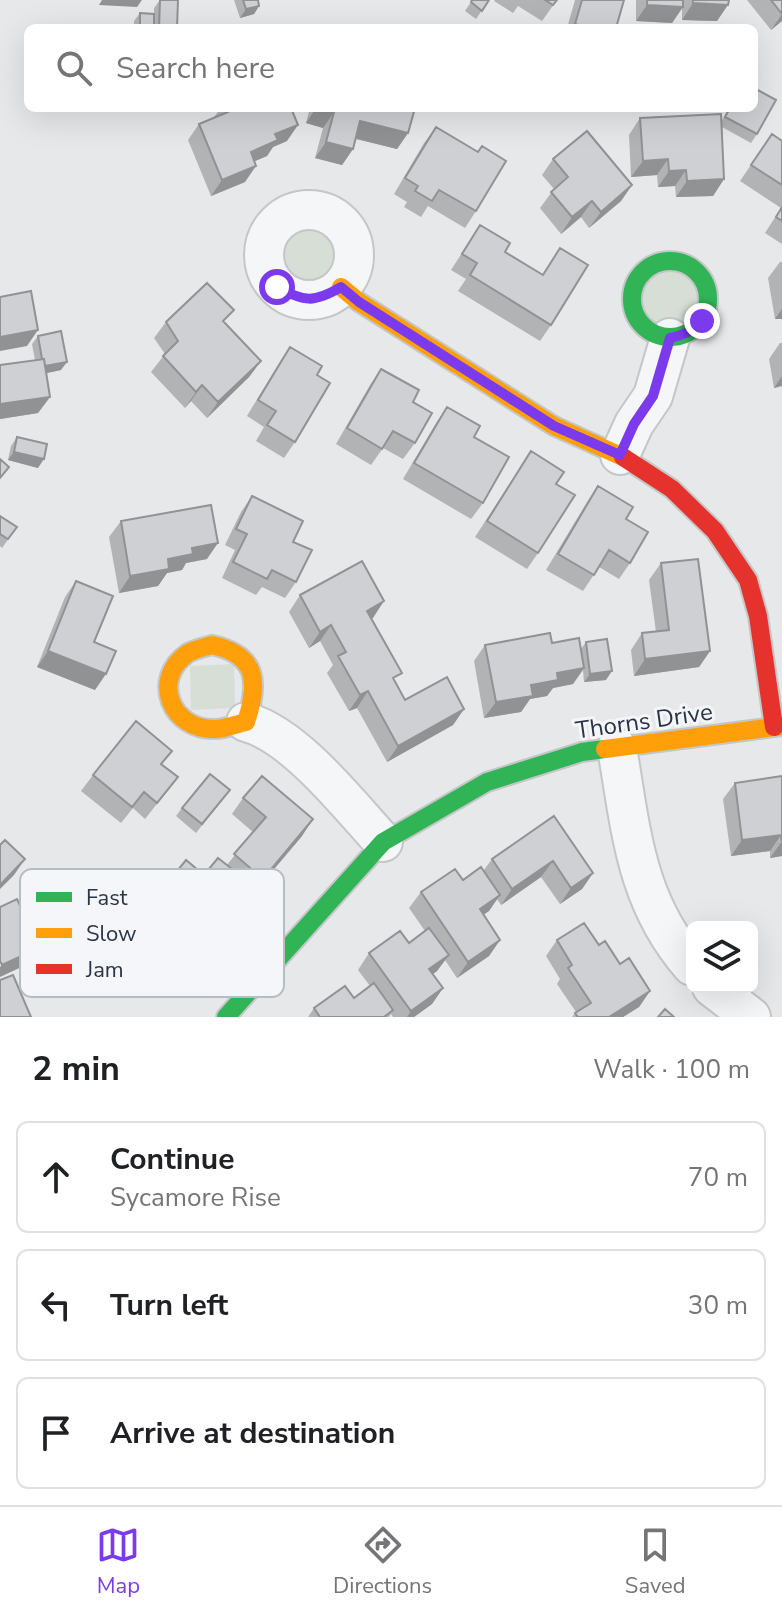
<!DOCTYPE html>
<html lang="en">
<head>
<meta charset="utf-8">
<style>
	:root { --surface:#fff; --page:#f2f2f2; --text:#202124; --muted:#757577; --line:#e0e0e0; --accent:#7c3aed }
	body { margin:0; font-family:"Nunito Sans",sans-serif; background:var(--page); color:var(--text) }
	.controls { position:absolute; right:24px; bottom:24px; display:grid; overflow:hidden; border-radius:12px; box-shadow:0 8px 32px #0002 }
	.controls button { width:72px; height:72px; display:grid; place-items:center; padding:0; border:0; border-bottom:2px solid var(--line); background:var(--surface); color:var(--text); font:40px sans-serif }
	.stop { position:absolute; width:24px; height:24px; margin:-18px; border:6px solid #7c3aed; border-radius:50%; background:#fff }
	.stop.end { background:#7c3aed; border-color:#fff; box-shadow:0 2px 8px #0008 }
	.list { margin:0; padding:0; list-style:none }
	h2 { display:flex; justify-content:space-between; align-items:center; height:104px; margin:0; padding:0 32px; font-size:34px }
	h2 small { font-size:26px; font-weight:400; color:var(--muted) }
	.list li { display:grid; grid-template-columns:52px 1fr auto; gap:24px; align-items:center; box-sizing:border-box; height:112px; margin:0 16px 16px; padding:0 16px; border:2px solid var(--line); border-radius:12px }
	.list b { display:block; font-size:30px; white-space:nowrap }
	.list p { margin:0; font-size:26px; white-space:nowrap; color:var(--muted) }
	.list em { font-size:26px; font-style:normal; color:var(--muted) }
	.icon { flex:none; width:44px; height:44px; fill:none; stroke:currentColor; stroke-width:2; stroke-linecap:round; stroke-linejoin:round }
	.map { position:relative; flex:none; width:782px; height:1017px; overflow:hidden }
	.search { position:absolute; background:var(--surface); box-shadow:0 8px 32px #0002; left:24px; right:24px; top:24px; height:88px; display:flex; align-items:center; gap:20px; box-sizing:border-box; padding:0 28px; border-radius:12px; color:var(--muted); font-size:30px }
	.sheet { height:488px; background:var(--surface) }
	nav { display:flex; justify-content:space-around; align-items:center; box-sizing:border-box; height:112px; border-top:2px solid var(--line); background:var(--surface); font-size:22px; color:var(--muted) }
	nav a { display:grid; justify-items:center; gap:4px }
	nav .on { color:var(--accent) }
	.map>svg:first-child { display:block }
	.green { fill:#d6ded6 }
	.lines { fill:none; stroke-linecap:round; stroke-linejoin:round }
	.street-casing { stroke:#c4c6c8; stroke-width:42 }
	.fast-casing { stroke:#c4c6c8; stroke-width:22 }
	.slow-casing { stroke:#c4c6c8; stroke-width:22 }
	.jam-casing { stroke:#c4c6c8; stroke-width:22 }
	.street { stroke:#f5f6f7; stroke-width:38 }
	.fast { stroke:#30b455; stroke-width:18 }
	.slow { stroke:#ff9f0a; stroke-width:18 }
	.jam { stroke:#e5322d; stroke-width:18 }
	.wall { fill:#b1b3b5 }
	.shaded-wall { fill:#909294 }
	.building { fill:#ced0d3; stroke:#909294; stroke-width:2 }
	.route { stroke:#7c3aed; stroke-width:10 }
	.labels { text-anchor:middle; stroke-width:6; stroke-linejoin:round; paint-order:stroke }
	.street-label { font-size:24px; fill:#2b3445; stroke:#f4f6f9 }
	.key { fill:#f4f6f9; stroke:#b8bcc3; stroke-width:2 }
	.key-label { font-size:22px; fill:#2b3445 }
</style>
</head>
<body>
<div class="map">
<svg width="782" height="1017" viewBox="0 0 782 1017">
	<rect width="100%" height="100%" fill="#e6e8ea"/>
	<!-- green -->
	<path class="green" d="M278 255a28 28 0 1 1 56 0a28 28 0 1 1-56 0Z
		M641 299a30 30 0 1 1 60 0a30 30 0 1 1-60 0Z
		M 234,664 L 235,708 L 191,710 L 190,666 Z"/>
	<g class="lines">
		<!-- street casing -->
		<g class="street-casing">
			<path id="street" d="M264 255a45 45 0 1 1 90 0a45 45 0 1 1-90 0Z
				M 620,455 L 634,424 L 653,396 L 670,338
				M 246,722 C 295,735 349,805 383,842
				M 617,748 C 631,829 635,901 692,966
				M 712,987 L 751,1017"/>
		</g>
		<!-- fast casing -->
		<g class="fast-casing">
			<path id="fast" d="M632 299a38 38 0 1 1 76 0a38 38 0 1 1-76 0Z
				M 226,1017 L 383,842 L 487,782 L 582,752 L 605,749"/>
		</g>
		<!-- slow casing -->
		<g class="slow-casing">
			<path id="slow" d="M 341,287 L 359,302 L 554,426 L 623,457
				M 212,645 C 258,655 259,683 246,722 C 236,724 225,729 216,729 C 171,731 150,679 188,653 C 195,649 205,647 212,645 Z
				M 605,749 L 782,726"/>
		</g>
		<!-- jam casing -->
		<g class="jam-casing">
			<path id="jam" d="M 623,457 L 672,489 L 715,531 L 748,580 L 758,616 L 774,727"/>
		</g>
		<!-- street -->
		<use href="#street" class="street"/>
		<!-- fast -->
		<use href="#fast" class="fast"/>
		<!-- slow -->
		<use href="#slow" class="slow"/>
		<!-- jam -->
		<use href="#jam" class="jam"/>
	</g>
	<!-- wall -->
	<path class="wall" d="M 160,0 L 177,28 L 134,28 L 134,21 L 140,13 L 154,14 L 154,8 Z
		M 234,0 L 258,0 L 259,6 L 254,14 L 240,18 Z
		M 489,0 L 476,19 L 465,11 L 471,2 Z
		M 495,0 L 557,0 L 542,21 L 518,6 L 513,13 L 494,1 Z
		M 575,0 L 624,0 L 616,28 L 567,28 Z
		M 636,0 L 729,0 L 717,21 L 682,20 L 682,8 L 672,23 L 636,21 Z
		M 747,0 L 782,0 L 782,21 L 771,30 Z
		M 221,108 L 291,108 L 287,141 L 273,147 L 267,156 L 255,161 L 245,182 L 211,196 L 188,140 L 199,124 L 214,117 Z
		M 310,108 L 415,108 L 408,133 L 397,149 L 356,139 L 353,149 L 342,165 L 315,158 L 323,128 L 306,123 Z
		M 729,108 L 754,108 L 757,134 L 751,143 L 722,127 L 724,179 L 713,196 L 676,197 L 675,186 L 658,187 L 657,175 L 631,177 L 629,135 L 640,118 L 721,122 Z
		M 436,127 L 476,211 L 465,228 L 428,206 L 421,217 L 404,207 L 407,202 L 394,194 L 424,143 Z
		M 772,134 L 782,141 L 782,244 L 765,233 L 781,208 L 740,181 Z
		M 553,159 L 632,185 L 621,201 L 589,228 L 581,217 L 561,234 L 540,208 L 554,189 L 542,175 Z
		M 480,225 L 505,252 L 542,275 L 560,248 L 551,325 L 540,341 L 458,291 L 466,279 L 451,270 Z
		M 780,262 L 782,262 L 782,319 L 775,319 L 768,278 Z
		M 166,322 L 225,323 L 261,361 L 249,377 L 207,418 L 191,401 L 185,408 L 151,372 L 165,354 L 154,338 Z
		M 38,336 L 61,370 L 46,373 L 50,397 L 38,413 L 0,419 L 0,365 L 35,360 L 32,344 Z
		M 780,343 L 782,343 L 782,386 L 774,388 L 769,359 Z
		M 290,347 L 317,375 L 295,442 L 284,458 L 256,441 L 264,427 L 247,416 L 279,363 Z
		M 381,369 L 413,402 L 415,443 L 403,459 L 383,448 L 371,465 L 336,444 L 370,385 Z
		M 447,407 L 474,437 L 483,503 L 471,519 L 403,479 L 436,423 Z
		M 17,437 L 38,468 L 8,460 L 11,446 Z
		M 531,451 L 556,484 L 538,553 L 527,569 L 475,537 Z
		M 598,486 L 626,519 L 630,563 L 619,579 L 599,567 L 583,591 L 546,570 L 587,502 Z
		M 252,496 L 293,542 L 296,582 L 285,598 L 262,587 L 256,595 L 222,578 L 235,550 L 225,545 L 241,512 Z
		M 0,516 L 17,527 L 2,548 L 0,546 Z
		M 121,521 L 207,559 L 186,563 L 182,570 L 167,573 L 158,586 L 119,593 L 109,537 Z
		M 661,563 L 710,651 L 699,667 L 634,676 L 631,650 L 642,633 L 656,632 L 649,580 Z
		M 76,581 L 94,642 L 95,690 L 37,667 L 65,597 Z
		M 300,595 L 384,601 L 371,618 L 395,683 L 405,700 L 464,709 L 453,725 L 387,762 L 357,708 L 349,711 L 327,673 L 333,665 L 320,641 L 309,648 L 289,612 Z
		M 586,642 L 606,680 L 584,682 L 583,670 L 573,684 L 553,688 L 547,696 L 530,699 L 521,712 L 484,718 L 474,661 L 485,645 L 552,643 L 581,649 Z
		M 162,765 L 178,777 L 145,819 L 133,808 L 121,823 L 81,791 L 93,775 Z
		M 782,776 L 782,856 L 770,858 L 770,851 L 731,856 L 723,799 L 735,783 Z
		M 230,790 L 196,833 L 176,816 L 182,808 Z
		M 243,798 L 302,836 L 252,895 L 242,886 L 231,900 L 241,908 L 229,924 L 204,955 L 172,929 L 161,942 L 137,923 L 148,907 L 204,875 L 227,865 L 253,832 L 232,814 Z
		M 554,816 L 593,873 L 582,889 L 560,904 L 541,877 L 501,905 L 497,899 L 489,911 L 483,915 L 500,940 L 489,956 L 457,978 L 445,960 L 437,971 L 433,974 L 443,988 L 432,1004 L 414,1017 L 393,1017 L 391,1014 L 389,1017 L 308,1017 L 314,1008 L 354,998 L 370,986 L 358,970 L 369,953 L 409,943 L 425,931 L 409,908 L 421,892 L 463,880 L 484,870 L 492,859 Z
		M 557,940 L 599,945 L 650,991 L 639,1007 L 623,1017 L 572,1017 L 576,1012 L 557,984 L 560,979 L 546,956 Z"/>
	<!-- shaded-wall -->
	<path class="shaded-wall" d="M 102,0 L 142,0 L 137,7 L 99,5 Z
		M 693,3 L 728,5 L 717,21 L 682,20 Z
		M 647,5 L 683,7 L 672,23 L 636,21 Z
		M 259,6 L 254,14 L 240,18 L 246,9 Z
		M 782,14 L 782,21 L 771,30 Z
		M 575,24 L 588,28 L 573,28 Z
		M 316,108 L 334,112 L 323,128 L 306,123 Z
		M 360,121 L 408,133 L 397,149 L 349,137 Z
		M 298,125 L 287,141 L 273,147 L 267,156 L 239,168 L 251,152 L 275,134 Z
		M 326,142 L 353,149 L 342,165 L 315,158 Z
		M 668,159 L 657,175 L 631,177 L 643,161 Z
		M 256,166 L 245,182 L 211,196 L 222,180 Z
		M 686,170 L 675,186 L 658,187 L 669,171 Z
		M 724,179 L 713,196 L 676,197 L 687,181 Z
		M 632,185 L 621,201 L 589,228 L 601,212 Z
		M 592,201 L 581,217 L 561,234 L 572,217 Z
		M 782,309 L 782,319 L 775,319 Z
		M 38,330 L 27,346 L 0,351 L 0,337 Z
		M 261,361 L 249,377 L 207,418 L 218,402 Z
		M 67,362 L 61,370 L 38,375 L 44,367 Z
		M 782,376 L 782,386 L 774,388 Z
		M 202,385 L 191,401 L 185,408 L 196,392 Z
		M 50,397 L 38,413 L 0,419 L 0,404 Z
		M 14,452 L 44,459 L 38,468 L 8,460 Z
		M 218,543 L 207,559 L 186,563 L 182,570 L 167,573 L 158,586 L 119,593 L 130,576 L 192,548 Z
		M 384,601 L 373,618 L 356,627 L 367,611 Z
		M 331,625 L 320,641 L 309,648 L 320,632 Z
		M 48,651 L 106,674 L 95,690 L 37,667 Z
		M 710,651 L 699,667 L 634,676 L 645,659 Z
		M 584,668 L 573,684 L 553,688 L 547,696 L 530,699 L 521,712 L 484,718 L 496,702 L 557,673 Z
		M 612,671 L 606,680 L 584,682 L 590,674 Z
		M 368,691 L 357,708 L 349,711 L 360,695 Z
		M 464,709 L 453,725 L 387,762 L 398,746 Z
		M 313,819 L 302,836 L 252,895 L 263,879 Z
		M 781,835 L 770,851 L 731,856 L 742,840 Z
		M 782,841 L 782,856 L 770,858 Z
		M 25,859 L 14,875 L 0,889 L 0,885 Z
		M 553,861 L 541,877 L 501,905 L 512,889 Z
		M 593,873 L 582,889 L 560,904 L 571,888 Z
		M 500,895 L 489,911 L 468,925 L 480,909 Z
		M 241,908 L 229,924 L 204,955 L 215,939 Z
		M 500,940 L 489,956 L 457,978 L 468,962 Z
		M 39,948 L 28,964 L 0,977 L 0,967 L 2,965 Z
		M 449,955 L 437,971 L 418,985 L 429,969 Z
		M 443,988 L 432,1004 L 414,1017 L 407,1017 L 411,1011 Z
		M 650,991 L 639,1007 L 623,1017 L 609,1017 Z"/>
	<!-- building -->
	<path class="building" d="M 160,0 L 178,0 L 177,28 L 159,28 Z
		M 243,0 L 258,0 L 259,6 L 246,9 Z
		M 472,0 L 489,0 L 482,11 L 471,2 Z
		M 545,0 L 557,0 L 553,5 Z
		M 582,0 L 624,0 L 616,28 L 588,28 L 575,24 Z
		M 647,0 L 683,0 L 683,7 L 647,5 Z
		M 693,0 L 729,0 L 728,5 L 693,3 Z
		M 771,0 L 782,0 L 782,14 Z
		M 140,13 L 154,14 L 154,28 L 140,28 Z
		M 627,25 L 641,26 L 641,28 L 626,28 Z
		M 754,88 L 776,100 L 757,134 L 725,117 L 730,108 L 754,108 Z
		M 226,108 L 291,108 L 298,125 L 275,134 L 278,140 L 251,152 L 256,166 L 222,180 L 199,124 L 228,112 Z
		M 320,108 L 415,108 L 408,133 L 360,121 L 353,149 L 326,142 L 334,112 Z
		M 721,114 L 724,179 L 687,181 L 686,170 L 669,171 L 668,159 L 643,161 L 640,118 Z
		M 436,127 L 478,152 L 482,146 L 506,161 L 476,211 L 439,190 L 432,201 L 415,191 L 418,186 L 405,178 Z
		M 587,131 L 632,185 L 601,212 L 592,201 L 572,217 L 551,192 L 568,177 L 553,159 Z
		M 772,134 L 782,141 L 782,185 L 751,165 Z
		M 782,207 L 782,221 L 776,217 Z
		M 480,225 L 510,243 L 505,252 L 543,275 L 560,248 L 588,265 L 551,325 L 470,275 L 477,263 L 462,254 Z
		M 207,283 L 234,310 L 223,321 L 261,361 L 218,402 L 202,385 L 196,392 L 163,356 L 178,341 L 166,322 Z
		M 31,291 L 38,330 L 0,337 L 0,297 Z
		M 61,331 L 67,362 L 45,366 L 44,359 L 42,359 L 38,336 Z
		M 290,347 L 322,366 L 317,375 L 330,383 L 295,442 L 267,425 L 276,411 L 258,400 Z
		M 44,359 L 50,397 L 0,404 L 0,365 Z
		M 381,369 L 419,390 L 413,402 L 432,413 L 415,443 L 393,431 L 382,449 L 347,428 Z
		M 447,407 L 480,426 L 474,437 L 509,457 L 483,503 L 414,463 Z
		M 17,437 L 47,444 L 44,459 L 14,452 Z
		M 531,451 L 564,472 L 556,484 L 575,495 L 538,553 L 487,521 Z
		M 0,459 L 9,467 L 0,478 Z
		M 598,486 L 633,507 L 626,519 L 648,532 L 630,563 L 609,550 L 594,575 L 558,554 Z
		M 252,496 L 303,521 L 293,542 L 312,550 L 296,582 L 272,570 L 267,579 L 233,562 L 247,534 L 236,529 Z
		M 211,505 L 218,543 L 192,548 L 193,554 L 168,559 L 169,569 L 130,576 L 121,521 Z
		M 0,516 L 17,527 L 8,539 L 0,534 Z
		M 698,559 L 710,651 L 645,659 L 642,633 L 669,630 L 661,563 Z
		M 362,561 L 384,601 L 367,611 L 402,673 L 393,678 L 405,700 L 447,677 L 464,709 L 398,746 L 368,691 L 360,695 L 338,656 L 346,652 L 331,625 L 320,632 L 300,595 Z
		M 76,581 L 113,596 L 94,642 L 116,651 L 106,674 L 48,651 Z
		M 550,633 L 552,643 L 579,638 L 584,668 L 557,673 L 558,680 L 531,685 L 533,696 L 496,702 L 485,645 Z
		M 607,639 L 612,671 L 590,674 L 586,642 Z
		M 136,721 L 172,751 L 161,764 L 178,777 L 157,803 L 144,792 L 132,807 L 93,775 Z
		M 210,774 L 230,790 L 202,824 L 182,808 Z
		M 262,776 L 313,819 L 263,879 L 234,854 L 266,817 L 243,798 Z
		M 782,776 L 782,841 L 781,835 L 742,840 L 735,783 Z
		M 554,816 L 593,873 L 571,888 L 553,861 L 512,889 L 492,859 Z
		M 5,840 L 25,859 L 0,885 L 0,845 Z
		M 218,858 L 246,880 L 230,899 L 241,908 L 215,939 L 183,913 L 172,926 L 148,907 L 186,860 L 204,875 Z
		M 481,867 L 500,895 L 480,909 L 500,940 L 468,962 L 421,892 L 455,869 L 463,880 Z
		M 17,899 L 39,948 L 2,965 L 0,961 L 0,907 Z
		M 584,923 L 599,945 L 605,941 L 620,964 L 629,958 L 650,991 L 609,1017 L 578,1017 L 575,1013 L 591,1003 L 568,968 L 572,965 L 557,940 Z
		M 429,928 L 449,955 L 429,969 L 443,988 L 411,1011 L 369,953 L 400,931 L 409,943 Z
		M 13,975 L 31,1017 L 0,1017 L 0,980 Z
		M 374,983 L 393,1010 L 384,1017 L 320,1017 L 314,1008 L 345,986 L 354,998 Z
		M 665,1009 L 674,1017 L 658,1017 Z"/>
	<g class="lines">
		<!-- route -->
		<path class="route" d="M 277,287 C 304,302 314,303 341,287 L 359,302 L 554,426 L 620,455 L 634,424 L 653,396 L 670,338 C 684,335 692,331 702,321"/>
	</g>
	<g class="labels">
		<!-- street labels -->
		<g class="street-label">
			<text transform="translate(644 721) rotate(-8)" y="8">Thorns Drive</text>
		</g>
	</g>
	<!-- legend -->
	<rect x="20" y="869" width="264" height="128" rx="12" class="key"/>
	<rect x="36" y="892" width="36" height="10" fill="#30b455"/>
	<rect x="36" y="928" width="36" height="10" fill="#ff9f0a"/>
	<rect x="36" y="964" width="36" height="10" fill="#e5322d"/>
	<g class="key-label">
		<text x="86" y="905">Fast</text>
		<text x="86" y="941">Slow</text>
		<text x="86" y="977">Jam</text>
	</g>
</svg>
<div class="controls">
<button><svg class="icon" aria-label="layers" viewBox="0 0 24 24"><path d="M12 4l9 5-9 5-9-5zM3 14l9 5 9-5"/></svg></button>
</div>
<div class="stop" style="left:277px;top:287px"></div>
<div class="stop end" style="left:702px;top:321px"></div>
<div class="search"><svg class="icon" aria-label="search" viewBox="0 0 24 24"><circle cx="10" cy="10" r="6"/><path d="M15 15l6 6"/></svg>Search here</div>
</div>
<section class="sheet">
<h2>2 min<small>Walk · 100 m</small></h2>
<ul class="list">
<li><svg class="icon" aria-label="ahead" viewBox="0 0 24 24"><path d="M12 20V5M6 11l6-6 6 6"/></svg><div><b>Continue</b><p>Sycamore Rise</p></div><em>70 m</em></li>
<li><svg class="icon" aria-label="left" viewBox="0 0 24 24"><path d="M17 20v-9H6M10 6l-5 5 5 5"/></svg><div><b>Turn left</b></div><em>30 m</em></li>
<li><svg class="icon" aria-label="arrive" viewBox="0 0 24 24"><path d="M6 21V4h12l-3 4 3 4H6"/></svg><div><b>Arrive at destination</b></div></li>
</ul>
</section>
<nav>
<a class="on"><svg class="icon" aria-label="map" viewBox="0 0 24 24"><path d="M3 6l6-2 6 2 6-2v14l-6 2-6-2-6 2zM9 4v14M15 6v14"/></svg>Map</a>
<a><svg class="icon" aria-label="directions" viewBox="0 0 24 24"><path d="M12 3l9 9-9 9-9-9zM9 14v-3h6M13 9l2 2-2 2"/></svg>Directions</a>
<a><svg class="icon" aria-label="saved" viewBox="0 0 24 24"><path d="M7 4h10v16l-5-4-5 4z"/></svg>Saved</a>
</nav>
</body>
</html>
